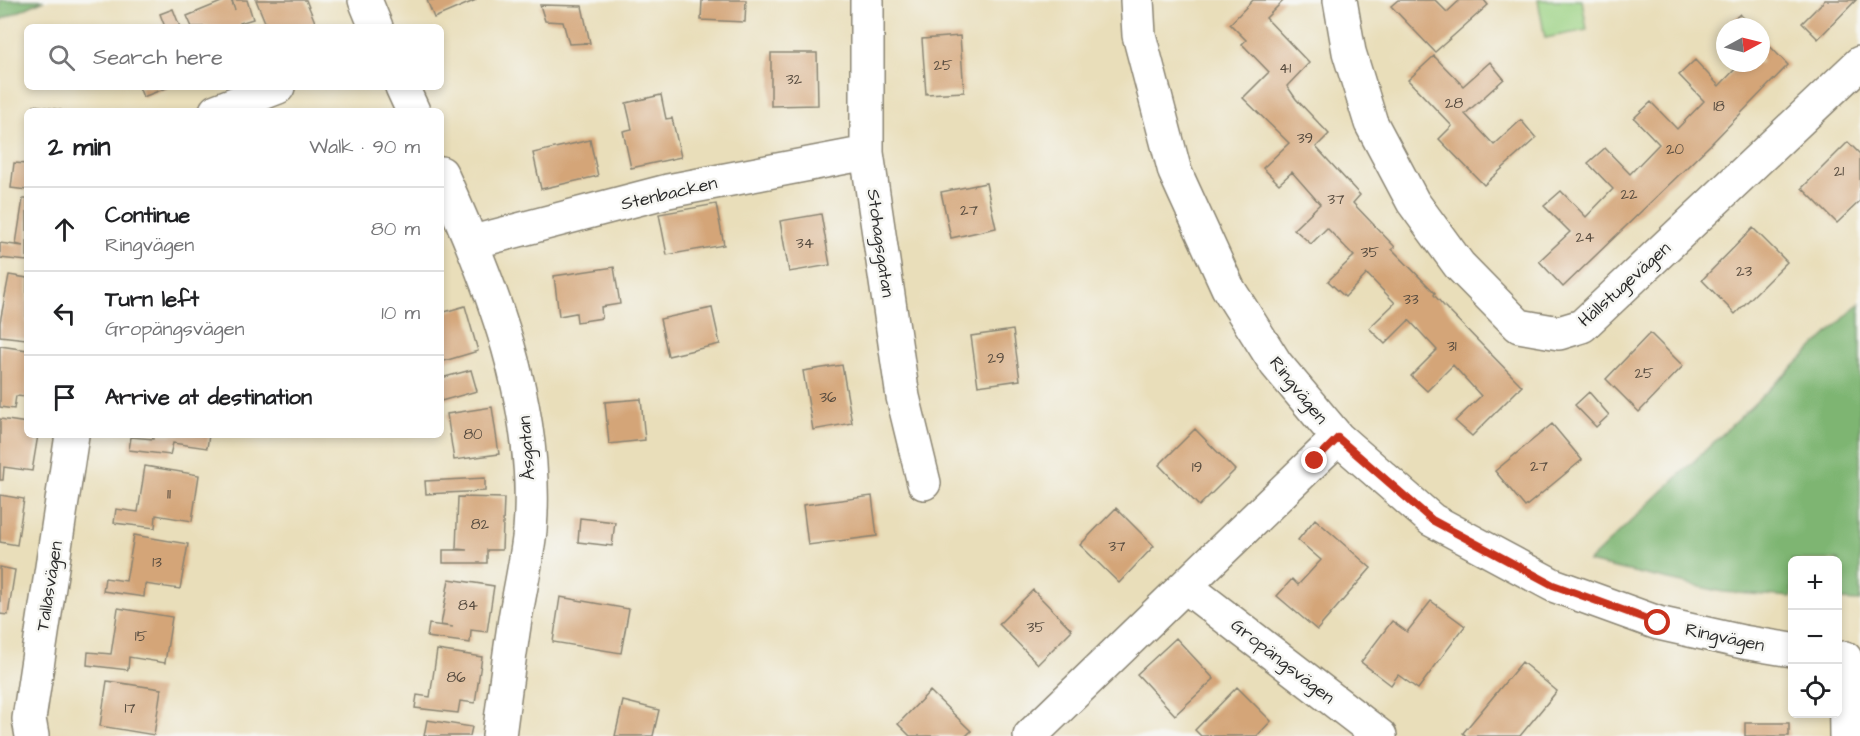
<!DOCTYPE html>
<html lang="en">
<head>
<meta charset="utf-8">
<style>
	:root { --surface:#fff; --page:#f2f2f2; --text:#202124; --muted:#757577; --line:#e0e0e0 }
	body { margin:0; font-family:"Architects Daughter",sans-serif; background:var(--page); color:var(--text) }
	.controls { position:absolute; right:18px; bottom:18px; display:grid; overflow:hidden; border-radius:9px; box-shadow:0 3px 9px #0003 }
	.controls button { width:54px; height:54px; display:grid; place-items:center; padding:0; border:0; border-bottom:2px solid var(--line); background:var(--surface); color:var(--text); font:30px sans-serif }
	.compass { position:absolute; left:1716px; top:18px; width:54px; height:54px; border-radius:50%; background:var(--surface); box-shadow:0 3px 9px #0003; rotate:83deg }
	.stop { position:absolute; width:18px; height:18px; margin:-14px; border:4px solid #c8321e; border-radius:50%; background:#fff }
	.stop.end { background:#c8321e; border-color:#fff; box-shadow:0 2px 6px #0008 }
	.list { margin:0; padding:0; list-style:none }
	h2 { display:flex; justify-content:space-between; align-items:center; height:78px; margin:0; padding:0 24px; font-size:26px }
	h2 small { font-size:20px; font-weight:400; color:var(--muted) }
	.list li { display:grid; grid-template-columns:39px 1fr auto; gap:18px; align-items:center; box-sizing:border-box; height:84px; padding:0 24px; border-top:2px solid var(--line) }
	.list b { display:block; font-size:22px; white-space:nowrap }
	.list p { margin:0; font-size:20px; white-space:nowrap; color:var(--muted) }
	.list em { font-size:20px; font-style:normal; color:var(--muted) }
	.icon { flex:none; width:33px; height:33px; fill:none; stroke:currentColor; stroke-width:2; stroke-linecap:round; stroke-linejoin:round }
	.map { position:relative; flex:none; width:1860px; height:736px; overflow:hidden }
	.search { position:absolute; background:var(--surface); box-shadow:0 3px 9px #0003; left:24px; top:24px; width:420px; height:66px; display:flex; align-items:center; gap:15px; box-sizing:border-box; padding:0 21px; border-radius:9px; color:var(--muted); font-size:22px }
	.panel { position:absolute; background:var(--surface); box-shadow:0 3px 9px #0003; left:24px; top:108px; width:420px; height:330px; border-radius:9px }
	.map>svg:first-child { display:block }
	.green { fill:#9dd385; stroke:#647f58; stroke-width:1.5 }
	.forest { fill:#7eb572; stroke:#54704e; stroke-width:1.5 }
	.building { fill:#d4a578 }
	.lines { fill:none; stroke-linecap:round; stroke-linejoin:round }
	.minor-casing { stroke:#8a8472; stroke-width:36 }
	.minor { stroke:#fff; stroke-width:33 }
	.route { stroke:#c8321e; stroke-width:8 }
	.labels { text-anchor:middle; stroke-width:5; stroke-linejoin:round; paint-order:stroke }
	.number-label { font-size:15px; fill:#554a3e }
	.street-label { font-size:18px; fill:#2b2b2b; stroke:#f6f6f2 }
</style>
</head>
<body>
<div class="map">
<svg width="1860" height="736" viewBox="0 0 1860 736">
	<rect width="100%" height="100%" fill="#f6f6f2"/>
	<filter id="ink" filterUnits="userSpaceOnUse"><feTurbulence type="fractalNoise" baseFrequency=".0167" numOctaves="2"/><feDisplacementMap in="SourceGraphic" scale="12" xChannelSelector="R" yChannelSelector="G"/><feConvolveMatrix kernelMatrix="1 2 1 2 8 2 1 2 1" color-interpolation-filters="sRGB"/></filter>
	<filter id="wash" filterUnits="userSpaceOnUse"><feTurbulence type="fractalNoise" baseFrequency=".008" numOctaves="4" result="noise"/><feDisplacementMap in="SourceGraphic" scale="24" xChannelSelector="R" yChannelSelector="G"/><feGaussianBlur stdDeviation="1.35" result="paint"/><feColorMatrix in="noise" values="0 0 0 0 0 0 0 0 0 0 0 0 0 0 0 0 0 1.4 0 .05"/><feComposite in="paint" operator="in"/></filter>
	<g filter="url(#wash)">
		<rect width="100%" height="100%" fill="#e9deba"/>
		<!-- green -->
		<path class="green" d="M 1538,0 L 1582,0 L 1587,30 L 1545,38 Z"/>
		<!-- forest -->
		<path class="forest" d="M 0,0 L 44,0 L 0,20 Z
			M 1860,303 L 1860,601 L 1838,600 L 1838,560 L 1792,560 L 1792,597 L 1723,592 L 1588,562 Z"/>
		<g id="blocks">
			<!-- building -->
			<path class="building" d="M 226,0 L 231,0 L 235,10 L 232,0 L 247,0 L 253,19 L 240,23 L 242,27 L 192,27 L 187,16 Z
				M 256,0 L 306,0 L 315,22 L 303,27 L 267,27 Z
				M 427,0 L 476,0 L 434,18 Z
				M 702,0 L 746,0 L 745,22 L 701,20 Z
				M 1253,0 L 1284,0 L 1266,18 L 1309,63 L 1287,86 L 1296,99 L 1329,134 L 1316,147 L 1360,195 L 1353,203 L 1395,247 L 1392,249 L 1435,293 L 1434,295 L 1444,306 L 1522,386 L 1472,436 L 1455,421 L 1481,396 L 1453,365 L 1427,391 L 1411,376 L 1437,350 L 1409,320 L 1385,344 L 1369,328 L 1395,303 L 1367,274 L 1345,297 L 1328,281 L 1354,256 L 1327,228 L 1311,244 L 1294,229 L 1320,204 L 1292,172 L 1279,184 L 1263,168 L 1289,143 L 1243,98 L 1269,72 L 1242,44 L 1246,40 L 1230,24 Z
				M 1398,0 L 1435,0 L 1447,12 L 1460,0 L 1484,0 L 1488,5 L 1435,52 L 1391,6 Z
				M 1825,0 L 1856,0 L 1818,39 L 1802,23 Z
				M 540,5 L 582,6 L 590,43 L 569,44 L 563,22 L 545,21 Z
				M 173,9 L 180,27 L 165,27 L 160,14 Z
				M 1740,14 L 1752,27 L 1725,27 Z
				M 960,36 L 964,92 L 926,94 L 922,39 Z
				M 1761,37 L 1788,65 L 1710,145 L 1563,287 L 1539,261 L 1570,232 L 1544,206 L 1561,191 L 1586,217 L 1613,189 L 1588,163 L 1605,148 L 1630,174 L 1659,144 L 1634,118 L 1651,102 L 1677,129 L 1704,101 L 1679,75 L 1695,60 L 1719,86 L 1741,63 L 1761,63 Z
				M 771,53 L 817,53 L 818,105 L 771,106 Z
				M 1434,56 L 1463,86 L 1490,62 L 1504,79 L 1465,114 L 1494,145 L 1521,120 L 1536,138 L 1484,185 L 1439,139 L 1452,126 L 1408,80 Z
				M 139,87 L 169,87 L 143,97 Z
				M 661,95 L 666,119 L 672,118 L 681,157 L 631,168 L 623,131 L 632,129 L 626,103 Z
				M 34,105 L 61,110 L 61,111 L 33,111 Z
				M 590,140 L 598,176 L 541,189 L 533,153 Z
				M 1848,142 L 1860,154 L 1860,201 L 1837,223 L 1802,188 Z
				M 14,163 L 27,164 L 27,190 L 11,188 Z
				M 986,183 L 996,228 L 951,238 L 941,192 Z
				M 23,199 L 27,199 L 27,261 L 0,258 L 0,243 L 23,246 L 16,244 Z
				M 716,204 L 724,245 L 667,255 L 659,214 Z
				M 821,214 L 830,265 L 789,272 L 780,221 Z
				M 1753,228 L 1787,262 L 1735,314 L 1702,280 Z
				M 614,267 L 620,304 L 601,307 L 602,318 L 577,322 L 576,313 L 559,316 L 554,276 Z
				M 9,275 L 27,278 L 26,339 L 0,336 L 0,322 Z
				M 465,306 L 478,351 L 441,362 L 441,313 Z
				M 712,308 L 720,344 L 668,356 L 660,319 Z
				M 1013,330 L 1020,380 L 978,386 L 971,336 Z
				M 1650,333 L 1683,366 L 1639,412 L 1606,379 Z
				M 0,346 L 27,350 L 27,397 L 16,396 L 14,409 L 0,407 Z
				M 842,365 L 852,423 L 813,430 L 803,371 Z
				M 471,370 L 477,391 L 441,401 L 441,378 Z
				M 1589,392 L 1609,415 L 1596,427 L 1575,405 Z
				M 641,399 L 645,440 L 609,444 L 605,402 Z
				M 492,407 L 499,454 L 454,460 L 447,414 Z
				M 0,419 L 27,423 L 27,435 L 38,435 L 32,471 L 4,467 L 3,480 L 0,480 Z
				M 1552,424 L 1582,460 L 1525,507 L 1495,471 Z
				M 1195,429 L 1235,470 L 1199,506 L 1159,465 Z
				M 153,435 L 209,435 L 207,448 L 173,443 L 170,455 L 129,450 L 131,437 L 153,439 Z
				M 145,466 L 199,475 L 192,521 L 156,515 L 155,528 L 114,523 L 116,509 L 138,512 Z
				M 485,478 L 485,491 L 426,494 L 425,481 Z
				M 0,495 L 24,499 L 17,545 L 0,542 Z
				M 872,496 L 877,536 L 808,545 L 803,505 Z
				M 458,497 L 504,498 L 502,550 L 487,550 L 487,563 L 443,563 L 443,550 L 467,550 L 456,549 Z
				M 1116,508 L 1154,546 L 1119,583 L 1080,545 Z
				M 580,518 L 615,522 L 612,546 L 578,542 Z
				M 1315,519 L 1371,568 L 1317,630 L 1277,596 L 1292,579 L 1298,585 L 1321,560 L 1298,540 Z
				M 134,535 L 188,544 L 180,589 L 145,584 L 144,597 L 103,591 L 105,578 L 126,581 Z
				M 0,567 L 15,570 L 8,615 L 0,614 Z
				M 449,579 L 494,586 L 487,632 L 471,630 L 470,643 L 427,637 L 429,624 L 453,627 L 441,625 Z
				M 1033,590 L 1072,630 L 1038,664 L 999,624 Z
				M 560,597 L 629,609 L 621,653 L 553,642 Z
				M 1431,601 L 1465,626 L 1418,689 L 1398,675 L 1391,685 L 1361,662 L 1392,621 L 1407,632 Z
				M 118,608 L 172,617 L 165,663 L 129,657 L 128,670 L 87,665 L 88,652 L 111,654 Z
				M 1176,638 L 1214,679 L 1175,715 L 1137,674 Z
				M 437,650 L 482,657 L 475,703 L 460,701 L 458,713 L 415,708 L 417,695 L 430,697 Z
				M 1522,662 L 1557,691 L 1520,736 L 1466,736 L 1463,733 Z
				M 107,681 L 161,689 L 154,735 L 100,726 Z
				M 1237,687 L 1271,721 L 1257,736 L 1201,736 L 1195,730 Z
				M 930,691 L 971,731 L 966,736 L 910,736 L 898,724 Z
				M 623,701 L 659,710 L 653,736 L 615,736 Z
				M 427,720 L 472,727 L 470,736 L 424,736 Z
				M 1745,723 L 1789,723 L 1789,736 L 1745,736 Z"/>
		</g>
	</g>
	<g filter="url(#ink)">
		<use href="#blocks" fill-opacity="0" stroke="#8a8472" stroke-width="1.5"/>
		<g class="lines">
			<!-- minor casing -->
			<g class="minor-casing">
				<path id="minor" d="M 365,0 L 376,27
					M 867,0 L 867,153 L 903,397 L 924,483
					M 1137,0 L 1139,35 L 1175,172 L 1228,288 L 1276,364 L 1338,438 L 1432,520 L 1553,585 L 1658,623 L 1743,642 L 1792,650
					M 1340,0 L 1349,52 L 1371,123 L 1413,202 L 1459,265 L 1519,326 L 1559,333 L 1582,326 L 1860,63
					M 402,87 L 413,111
					M 216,111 L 278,87
					M 441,173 C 491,283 540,406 530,530 C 527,559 520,590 515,619 C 509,658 504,697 499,736
					M 473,242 L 668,191 L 867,153
					M 1185,586 L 1380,736
					M 1845,658 L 1846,736
					M 32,736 L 29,719 L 72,435
					M 1030,736 L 1338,438"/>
			</g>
			<!-- minor -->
			<use href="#minor" class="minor"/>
		</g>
	</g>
	<g class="lines" filter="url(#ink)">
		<!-- route -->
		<path class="route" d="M 1315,461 L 1338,438 L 1432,520 L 1553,585 L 1658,623"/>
	</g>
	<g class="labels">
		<!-- number labels -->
		<g class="number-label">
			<text x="943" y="70">25</text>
			<text x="1285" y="73">41</text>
			<text x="794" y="84">32</text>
			<text x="1454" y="108">28</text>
			<text x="1719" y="111">18</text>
			<text x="1305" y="143">39</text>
			<text x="1675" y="154">20</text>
			<text x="1839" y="176">21</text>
			<text x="1629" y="199">22</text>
			<text x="1336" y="204">37</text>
			<text x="969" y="215">27</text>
			<text x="1585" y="242">24</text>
			<text x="805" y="248">34</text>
			<text x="1370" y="257">35</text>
			<text x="1744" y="276">23</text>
			<text x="1411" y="304">33</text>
			<text x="1452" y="351">31</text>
			<text x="996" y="363">29</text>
			<text x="1644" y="378">25</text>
			<text x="828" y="402">36</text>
			<text x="473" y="439">80</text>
			<text x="1539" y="471">27</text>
			<text x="1197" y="472">19</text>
			<text x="169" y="499">11</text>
			<text x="480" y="529">82</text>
			<text x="1117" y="551">37</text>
			<text x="157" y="567">13</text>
			<text x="468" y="610">84</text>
			<text x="1036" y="632">35</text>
			<text x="141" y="641">15</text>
			<text x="456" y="682">86</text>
			<text x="130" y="713">17</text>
		</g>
		<!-- street labels -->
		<g class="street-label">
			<text transform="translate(669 193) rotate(-13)" y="6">Stenbacken</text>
			<text transform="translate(881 243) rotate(82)" y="6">Stohagsgatan</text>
			<text transform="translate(1624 284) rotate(-42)" y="6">Hällstugevägen</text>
			<text transform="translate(1299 390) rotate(51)" y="6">Ringvägen</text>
			<text transform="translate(526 448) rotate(-94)" y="6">Åsgatan</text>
			<text transform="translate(49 586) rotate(-81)" y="6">Tallåsvägen</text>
			<text transform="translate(1725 637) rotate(12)" y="6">Ringvägen</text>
			<text transform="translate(1283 661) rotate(38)" y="6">Gropängsvägen</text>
		</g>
	</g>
</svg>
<div class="controls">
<button>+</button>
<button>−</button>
<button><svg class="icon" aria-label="locate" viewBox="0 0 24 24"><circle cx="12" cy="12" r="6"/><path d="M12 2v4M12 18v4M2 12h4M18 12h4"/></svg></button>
</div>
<svg class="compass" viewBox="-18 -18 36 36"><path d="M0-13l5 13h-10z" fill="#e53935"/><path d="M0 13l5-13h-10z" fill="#757577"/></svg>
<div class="stop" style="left:1658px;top:623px"></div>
<div class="stop end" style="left:1315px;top:461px"></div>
<div class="search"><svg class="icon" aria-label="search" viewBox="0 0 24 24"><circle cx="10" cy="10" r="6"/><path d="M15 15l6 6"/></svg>Search here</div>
<section class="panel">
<h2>2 min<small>Walk · 90 m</small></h2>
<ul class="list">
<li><svg class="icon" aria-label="ahead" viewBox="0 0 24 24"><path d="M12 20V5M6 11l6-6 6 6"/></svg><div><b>Continue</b><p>Ringvägen</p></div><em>80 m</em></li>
<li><svg class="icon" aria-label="left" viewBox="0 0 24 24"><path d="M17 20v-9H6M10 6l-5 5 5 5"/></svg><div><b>Turn left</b><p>Gropängsvägen</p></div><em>10 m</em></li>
<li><svg class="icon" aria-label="arrive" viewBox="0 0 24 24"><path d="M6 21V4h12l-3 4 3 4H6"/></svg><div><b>Arrive at destination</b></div></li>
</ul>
</section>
</div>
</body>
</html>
